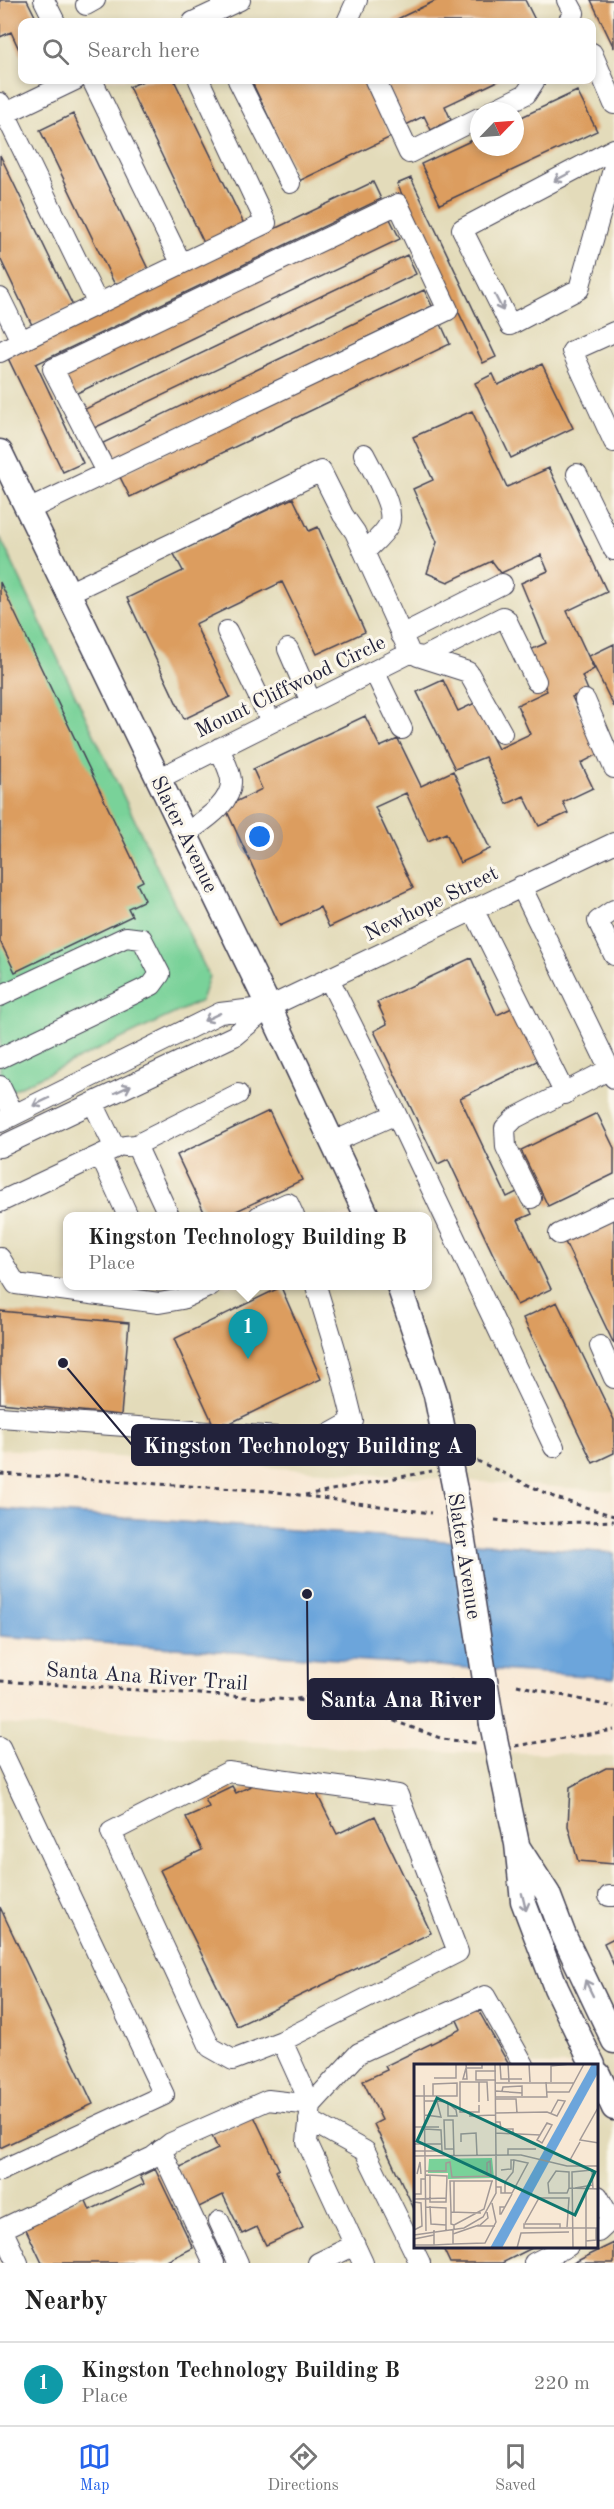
<!DOCTYPE html>
<html lang="en">
<head>
<meta charset="utf-8">
<style>
	:root { --surface:#fff; --page:#f2f2f2; --text:#222; --muted:#767676; --line:#e0e0e0; --accent:#2563eb }
	body { margin:0; font-family:"Old Standard TT",serif; background:var(--page); color:var(--text) }
	.compass { position:absolute; left:470px; top:102px; width:54px; height:54px; border-radius:50%; background:var(--surface); box-shadow:0 3px 9px #0003; rotate:65deg }
	.you { position:absolute; left:260px; top:837px; width:21px; height:21px; margin:-15px; border:4px solid #fff; border-radius:50%; background:#1a73e8; box-shadow:0 0 0 9px #1a73e833 }
	.badge { display:grid; place-items:center; width:39px; height:39px; border-radius:50%; background:var(--accent); color:#fff; font-size:20px; font-weight:700 }
	.pin { position:absolute; translate:-50% -50px; filter:drop-shadow(0 2px 3px #0008) }
	.pin::after { content:''; position:absolute; top:32px; width:21px; height:18px; background:inherit; clip-path:polygon(0 0,100% 0,50% 100%) }
	.popup { position:absolute; left:63px; top:1212px; width:369px; height:78px; box-sizing:border-box; display:grid; place-content:center; border-radius:12px; background:var(--surface); filter:drop-shadow(0 2px 4px #0005); font-size:20px; white-space:nowrap; color:var(--muted) }
	.popup b { font-size:22px; color:var(--text) }
	.popup::after { content:''; position:absolute; left:50%; top:100%; margin-left:-12px; border:12px solid transparent; border-top-color:var(--surface) }
	.list { margin:0; padding:0; list-style:none }
	h2 { display:flex; justify-content:space-between; align-items:center; height:78px; margin:0; padding:0 24px; font-size:26px }
	h2 small { font-size:20px; font-weight:400; color:var(--muted) }
	.list li { display:grid; grid-template-columns:39px 1fr auto; gap:18px; align-items:center; box-sizing:border-box; height:84px; padding:0 24px; border-top:2px solid var(--line) }
	.list b { display:block; font-size:22px; white-space:nowrap }
	.list p { margin:0; font-size:20px; white-space:nowrap; color:var(--muted) }
	.list em { font-size:20px; font-style:normal; color:var(--muted) }
	.icon { flex:none; width:33px; height:33px; fill:none; stroke:currentColor; stroke-width:2; stroke-linecap:round; stroke-linejoin:round }
	.map { position:relative; flex:none; width:614px; height:2263px; overflow:hidden }
	.search { position:absolute; background:var(--surface); box-shadow:0 3px 9px #0003; left:18px; right:18px; top:18px; height:66px; display:flex; align-items:center; gap:15px; box-sizing:border-box; padding:0 21px; border-radius:12px; color:var(--muted); font-size:22px }
	.sheet { height:162px; background:var(--surface) }
	nav { display:flex; justify-content:space-around; align-items:center; box-sizing:border-box; height:84px; border-top:2px solid var(--line); background:var(--surface); font-size:16px; color:var(--muted) }
	nav a { display:grid; justify-items:center; gap:3px }
	nav .on { color:var(--accent) }
	.map>svg:first-child { display:block }
	.built { fill:#e3dbba; fill-rule:evenodd }
	.green { fill:#79d299; stroke:#4e7a6a; stroke-width:1.5 }
	.water { fill:#6ca5db; stroke:#47648b; stroke-width:1.5 }
	.building { fill:#dc9d5f }
	.lines { fill:none; stroke-linecap:round; stroke-linejoin:round }
	.minor-casing { stroke:#424052; stroke-width:22 }
	.major-casing { stroke:#424052; stroke-width:27 }
	.path { stroke:#424052; stroke-width:3; stroke-dasharray:4.5 4.5; stroke-linecap:butt }
	.minor { stroke:#fff; stroke-width:20 }
	.major { stroke:#fff; stroke-width:24 }
	.major-bridge-casing { stroke:#424052; stroke-width:27; stroke-linecap:butt }
	.major-bridge { stroke:#fff; stroke-width:24 }
	.oneway { stroke:#9c9ca7 }
	.labels { text-anchor:middle; stroke-width:6; stroke-linejoin:round; paint-order:stroke }
	.street-label { font-size:21px; fill:#22223b; stroke:#fbf7ec }
	.inset-road { fill:none; stroke:#a29997; stroke-width:1.5 }
	.view { fill:#0f766e; fill-opacity:0.15; stroke:#0f766e; stroke-width:3 }
	.inset-edge { fill:none; stroke:#22223b; stroke-width:3 }
	.leader { fill:none; stroke:#22223b; stroke-width:2 }
	.callout-dot { fill:#22223b; stroke:#fbf7ec; stroke-width:2 }
	.callout { fill:#22223b; stroke:#22223b; stroke-width:2 }
	.callout-label { font-size:22px; text-anchor:middle; font-weight:bold; fill:#fff }
</style>
</head>
<body>
<div class="map">
<svg width="614" height="2263" viewBox="0 0 614 2263">
	<rect width="100%" height="100%" fill="#fbf7ec"/>
	<filter id="ink" filterUnits="userSpaceOnUse"><feTurbulence type="fractalNoise" baseFrequency=".0167" numOctaves="2"/><feDisplacementMap in="SourceGraphic" scale="12" xChannelSelector="R" yChannelSelector="G"/><feConvolveMatrix kernelMatrix="1 2 1 2 8 2 1 2 1" color-interpolation-filters="sRGB"/></filter>
	<filter id="wash" filterUnits="userSpaceOnUse"><feTurbulence type="fractalNoise" baseFrequency=".008" numOctaves="4" result="noise"/><feDisplacementMap in="SourceGraphic" scale="24" xChannelSelector="R" yChannelSelector="G"/><feGaussianBlur stdDeviation="1.35" result="paint"/><feColorMatrix in="noise" values="0 0 0 0 0 0 0 0 0 0 0 0 0 0 0 0 0 1.4 0 .05"/><feComposite in="paint" operator="in"/></filter>
	<g filter="url(#wash)">
		<rect width="100%" height="100%" fill="#f8e8d4"/>
		<!-- built -->
		<path class="built" d="M 0,0 L 614,0 L 614,1491 L 0,1449 ZM 22,22 L 592,22 L 592,80 L 22,80 ZM 479,111 L 515,111 L 515,147 L 479,147 ZM 68,1216 L 428,1216 L 428,1286 L 68,1286 Z
			M 0,1724 L 391,1751 L 549,1753 L 614,1757 L 614,2263 L 0,2263 ZM 416,2065 L 598,2065 L 598,2246 L 416,2246 Z"/>
		<!-- green -->
		<path class="green" d="M 0,537 L 209,976 L 201,1001 L 0,1096 Z"/>
		<!-- water -->
		<path class="water" d="M 0,1509 L 614,1553 L 614,1678 L 0,1636 Z"/>
		<g id="blocks">
			<!-- building -->
			<path class="building" d="M 0,0 L 27,0 L 38,22 L 22,22 L 22,56 L 11,32 L 0,37 Z
				M 437,0 L 525,0 L 536,22 L 391,22 Z
				M 591,0 L 614,0 L 614,48 Z
				M 145,80 L 174,80 L 244,224 L 204,243 L 129,87 Z
				M 251,80 L 364,80 L 391,137 L 299,181 Z
				M 384,80 L 500,80 L 445,106 L 451,120 L 431,130 L 424,116 L 406,125 Z
				M 577,91 L 597,131 L 440,204 L 421,164 L 479,137 L 479,147 L 515,147 L 515,120 Z
				M 73,114 L 148,269 L 115,285 L 40,130 Z
				M 0,155 L 73,306 L 32,325 L 0,258 Z
				M 411,178 L 496,357 L 483,363 L 397,184 Z
				M 373,182 L 381,199 L 36,364 L 83,463 L 63,472 L 7,356 Z
				M 388,215 L 400,239 L 73,395 L 61,371 Z
				M 407,255 L 416,274 L 90,430 L 81,411 Z
				M 424,290 L 432,306 L 111,460 L 103,443 Z
				M 440,322 L 450,344 L 130,497 L 119,475 Z
				M 542,364 L 573,428 L 511,458 L 475,383 L 493,374 L 498,385 Z
				M 472,411 L 507,487 L 549,468 L 607,592 L 567,611 L 594,669 L 582,676 L 588,690 L 572,697 L 599,754 L 581,763 L 593,788 L 563,802 L 568,813 L 539,826 L 524,796 L 507,804 L 485,757 L 455,769 L 417,692 L 443,680 L 458,711 L 475,703 L 498,749 L 530,734 L 517,705 L 547,691 L 528,651 L 546,643 L 521,583 L 548,571 L 541,555 L 501,573 L 492,561 L 448,582 L 427,573 L 437,542 L 413,489 L 433,480 L 413,437 Z
				M 293,498 L 309,531 L 318,527 L 365,632 L 317,654 L 282,582 L 195,624 L 230,697 L 184,719 L 127,598 L 183,571 L 174,554 Z
				M 0,582 L 143,881 L 137,884 L 145,900 L 128,908 L 132,916 L 15,972 L 0,941 Z
				M 614,644 L 614,707 L 589,656 Z
				M 365,716 L 380,747 L 398,739 L 421,786 L 453,771 L 490,849 L 460,863 L 446,833 L 428,841 L 406,793 L 375,807 L 413,888 L 329,927 L 320,907 L 280,926 L 225,807 L 262,789 L 253,769 Z
				M 471,958 L 497,1015 L 514,1007 L 539,1060 L 460,1098 L 507,1197 L 521,1190 L 532,1214 L 518,1220 L 551,1289 L 517,1305 L 448,1159 L 438,1164 L 374,1031 L 387,1024 L 377,1002 Z
				M 269,1111 L 302,1180 L 226,1216 L 206,1216 L 177,1155 Z
				M 597,1113 L 614,1148 L 614,1174 L 548,1206 L 521,1150 Z
				M 614,1218 L 614,1344 L 565,1242 Z
				M 281,1287 L 321,1379 L 216,1430 L 174,1339 Z
				M 557,1302 L 614,1420 L 614,1453 L 593,1463 L 523,1318 Z
				M 0,1311 L 129,1323 L 121,1415 L 0,1403 Z
				M 606,1768 L 614,1768 L 614,1864 L 578,1861 L 568,1826 L 570,1787 Z
				M 257,1783 L 314,1788 L 337,1834 L 375,1816 L 431,1933 L 237,2026 L 160,1870 L 202,1850 L 186,1817 L 209,1807 L 205,1799 L 232,1786 L 236,1793 Z
				M 0,1907 L 93,2104 L 0,2148 Z
				M 614,1938 L 614,1966 L 604,1943 Z
				M 477,2008 L 509,2065 L 416,2065 L 416,2213 L 374,2124 L 382,2120 L 363,2081 L 387,2070 L 385,2066 L 461,2029 L 456,2018 Z
				M 254,2116 L 279,2169 L 276,2171 L 303,2228 L 266,2245 L 257,2227 L 242,2234 L 223,2195 L 195,2209 L 176,2169 L 218,2149 L 212,2136 Z
				M 155,2169 L 193,2248 L 163,2263 L 42,2263 L 24,2225 L 84,2196 L 90,2210 L 144,2184 L 140,2176 Z
				M 614,2243 L 614,2263 L 573,2263 Z
				M 442,2246 L 536,2246 L 502,2263 L 450,2263 Z"/>
		</g>
	</g>
	<g filter="url(#ink)">
		<use href="#blocks" fill-opacity="0" stroke="#424052" stroke-width="1.5"/>
		<g class="lines">
			<!-- minor casing -->
			<g class="minor-casing">
				<path id="minor" d="M 44,0 L 55,22
					M 567,0 L 574,13 L 568,22
					M 86,5 L 95,0
					M 193,22 L 240,0
					M 347,22 L 357,0
					M 592,53 L 614,104
					M 92,80 L 181,263
					M 238,80 L 290,183
					M 375,80 L 409,153 L 479,118
					M 0,103 L 98,304
					M 492,111 L 526,94 L 535,80
					M 0,116 L 75,80
					M 614,149 L 462,229 L 510,325 L 579,289 L 614,166
					M 0,298 L 21,341 L 266,223 L 199,80
					M 614,332 L 572,351 L 614,442
					M 0,352 L 21,341
					M 577,474 L 614,550
					M 28,510 L 448,310 L 398,204 L 53,369 L 106,472
					M 364,552 C 372,544 384,535 389,524 C 396,508 372,470 364,454
					M 68,593 L 213,524
					M 227,631 L 271,722
					M 401,635 L 502,584
					M 288,649 L 311,702
					M 418,656 L 468,672 L 502,733
					M 424,657 L 503,617 L 506,619 L 536,681
					M 374,671 L 402,729
					M 585,700 L 614,768
					M 158,779 L 410,653 L 355,532 L 343,515 L 321,471 L 219,521
					M 185,834 C 201,822 233,804 231,780 C 230,770 223,758 219,748
					M 521,886 L 614,1078
					M 473,909 L 565,1094
					M 614,910 L 598,921 L 614,955
					M 329,979 L 396,1114
					M 0,996 L 126,937 L 142,939 L 160,974 L 152,985 L 0,1058
					M 0,1086 L 14,1115
					M 0,1122 L 220,1013 L 269,1007
					M 333,1142 L 396,1114 L 554,1447
					M 136,1145 L 238,1094
					M 125,1146 L 136,1145 L 169,1216
					M 0,1147 L 234,1036 L 269,1007 L 614,843
					M 100,1155 L 128,1216
					M 531,1198 L 506,1147 L 505,1128 L 515,1118 L 610,1069
					M 0,1202 L 115,1148 L 93,1103
					M 259,1216 L 288,1203 L 294,1216
					M 559,1234 L 614,1208
					M 0,1258 L 16,1284 L 159,1303 L 182,1299 L 210,1286
					M 600,1346 L 614,1378
					M 0,1417 L 319,1440 L 353,1421 L 336,1352 L 316,1286
					M 0,1747 L 164,2095 L 0,2171
					M 609,1896 L 614,1896
					M 282,2041 L 233,2060 L 210,2047 L 111,1832 L 228,1772 L 398,1795 L 458,1952 L 282,2041 L 311,2105 L 307,2142 L 363,2263
					M 311,2105 L 359,2053 L 485,1996 L 524,2065
					M 309,2120 L 365,2151 L 420,2263
					M 161,2150 L 214,2263
					M 598,2196 L 611,2220 L 598,2232
					M 219,2221 L 238,2263
					M 2,2229 L 18,2263
					M 0,2230 L 153,2157 L 171,2143 L 268,2100 L 311,2105
					M 318,2263 L 355,2245
					M 534,2263 L 568,2246"/>
			</g>
			<!-- major casing -->
			<g class="major-casing">
				<path id="major" d="M 0,452 L 269,1007 L 367,1216
					M 399,1286 L 436,1395 L 455,1490
					M 492,1724 L 517,1844 L 523,1901 L 556,1988 L 593,2065
					M 519,1849 L 548,1894 L 564,1936 L 614,2041
					M 598,2074 L 614,2108"/>
			</g>
			<!-- path -->
			<path class="path" d="M 469,1457 L 556,1498 L 614,1516
				M 0,1474 L 270,1491 L 431,1513
				M 305,1495 L 432,1471
				M 495,1520 L 526,1524 L 614,1521
				M 0,1681 L 292,1700 L 352,1688 L 454,1681
				M 517,1685 L 614,1707
				M 297,1700 L 370,1712 L 443,1739 L 476,1743
				M 515,1746 L 614,1730"/>
			<!-- minor -->
			<use href="#minor" class="minor"/>
			<!-- major -->
			<use href="#major" class="major"/>
			<!-- major-bridge casing -->
			<g class="major-bridge-casing">
				<path id="major-bridge" d="M 455,1490 L 492,1724"/>
			</g>
			<!-- major-bridge -->
			<use href="#major-bridge" class="major-bridge"/>
		</g>
		<!-- one-way arrows -->
		<defs><path id="oneway-shaft" d="M-6 0H5M1.5-3L5.5 0L1.5 3" fill="none" stroke-width="1.6" stroke-linecap="round" stroke-linejoin="round" transform="scale(1.5)"/></defs>
		<g class="oneway">
			<use href="#oneway-shaft" transform="translate(562 177) rotate(152)"/>
			<use href="#oneway-shaft" transform="translate(499 303) rotate(63)"/>
			<use href="#oneway-shaft" transform="translate(212 1017) rotate(155)"/>
			<use href="#oneway-shaft" transform="translate(123 1089) rotate(-25)"/>
			<use href="#oneway-shaft" transform="translate(41 1102) rotate(154)"/>
			<use href="#oneway-shaft" transform="translate(524 1902) rotate(76)"/>
			<use href="#oneway-shaft" transform="translate(589 1988) rotate(-116)"/>
		</g>
	</g>
	<g class="labels">
		<!-- street labels -->
		<g class="street-label">
			<text transform="translate(290 686) rotate(-26)" y="7">Mount Cliffwood Circle</text>
			<text transform="translate(185 834) rotate(64)" y="7">Slater Avenue</text>
			<text transform="translate(431 903) rotate(-26)" y="7">Newhope Street</text>
			<text transform="translate(465 1556) rotate(81)" y="7">Slater Avenue</text>
			<text transform="translate(147 1676) rotate(4)" y="7">Santa Ana River Trail</text>
		</g>
	</g>
	<!-- overview -->
	<g transform="translate(414 2064)">
		<rect width="184" height="184" fill="#f8e8d4"/>
		<path d="M 78,94 L 80,114 L 34,115 L 34,109 L 14,109 L 15,95 Z" fill="#79d299"/>
		<path d="M 178,0 L 184,0 L 184,9 L 88,184 L 76,184 Z" fill="#6ca5db"/>
		<path class="inset-road" d="M 52,0 L 53,15 L 49,15 L 52,4M 81,0 L 82,92M 86,0 L 87,15 L 108,15M 94,0 L 95,18M 115,0 L 116,18M 52,4 L 68,4 L 68,0M 82,7 L 62,7 L 62,16 L 82,16M 20,14 L 42,14 L 42,0M 65,18 L 46,18 L 46,48 L 65,48 L 65,41M 137,18 L 137,2 L 156,0M 82,19 L 160,19M 10,21 L 12,167M 82,27 L 108,29 L 108,32M 88,27 L 89,23 L 108,22 L 108,29M 133,28 L 155,28 L 170,0M 0,32 L 43,32 L 43,19 L 19,20 L 19,32M 82,33 L 133,33 L 132,18M 82,35 L 102,35 L 103,49M 11,37 L 23,37 L 27,53 L 11,51M 23,37 L 33,38 L 42,46 L 43,52 L 34,52 L 34,38M 65,38 L 65,18 L 73,18 L 74,37M 185,42 L 166,76 L 185,79M 82,49 L 133,48 L 143,52 L 151,37 L 144,36 L 137,49M 55,52 L 82,51M 82,58 L 86,58 L 87,65 L 99,65 L 99,69M 0,63 L 25,63M 82,69 L 126,71 L 133,59 L 138,61 L 128,79 L 123,76 L 126,71M 47,78 L 47,70 L 62,69 L 63,91M 0,80 L 28,80M 40,85 L 31,85 L 30,56 L 39,56 L 40,92M 0,87 L 28,87 L 27,66 L 11,65M 94,91 L 94,85 L 122,85M 0,92 L 107,91 L 153,102 L 185,102M 156,96 L 166,78M 87,106 L 97,105 L 97,96 L 100,96M 12,107 L 32,107 L 32,99 L 36,98 L 38,113 L 82,112M 3,110 L 6,98 L 7,110M 12,111 L 33,112 L 32,138 L 16,138 L 16,134M 16,112 L 16,134M 73,112 L 73,99 L 76,97 L 77,112M 40,117 L 79,117M 82,123 L 87,123 L 87,129 L 98,129 L 114,99 L 100,96 L 99,108 L 91,118 L 91,129M 155,124 L 153,129 L 135,129 L 134,119 L 142,107 L 155,108 L 155,124 L 185,125M 161,124 L 179,121M 172,125 L 172,184M 0,130 L 7,130 L 7,115 L 12,115M 1,135 L 32,134M 16,142 L 17,160 L 32,161M 12,143 L 32,144 L 32,166M 91,143 L 86,143 L 86,150 L 87,150 L 98,130M 37,148 L 36,117 L 40,117 L 40,148M 73,148 L 74,154 L 65,162 L 81,162M 111,159 L 125,134 L 155,134 L 153,163M 40,161 L 37,160 L 37,148 L 67,149M 146,164 L 146,160 L 110,160 L 110,164 L 185,164M 0,166 L 8,162 L 7,139 L 0,138 L 1,130M 20,166 L 20,181 L 39,180M 39,166 L 39,180 L 71,179 L 82,158 L 78,139M 40,166 L 40,161 L 70,145 L 78,117M 39,170 L 65,161M 0,171 L 50,164 L 69,153 L 82,129 L 82,92M 0,175 L 20,171M 172,177 L 182,176 L 182,164M 0,181 L 20,181M 103,184 L 107,169 L 155,168M 159,184 L 158,108 L 178,106 L 179,125"/>
		<path class="view" d="M 23,34 L 181,108 L 161,151 L 3,77 Z"/>
		<rect width="184" height="184" class="inset-edge"/>
	</g>
	<!-- callouts -->
	<path class="leader" d="M63 1363L132 1445M307 1594L308 1699"/>
	<g class="callout-dot">
		<circle cx="63" cy="1363" r="6"/>
		<circle cx="307" cy="1594" r="6"/>
	</g>
	<g class="callout">
		<rect x="132" y="1425" width="343" height="40" rx="6"/>
		<rect x="308" y="1679" width="186" height="40" rx="6"/>
	</g>
	<g class="callout-label">
		<text x="303" y="1453">Kingston Technology Building A</text>
		<text x="401" y="1707">Santa Ana River</text>
	</g>
</svg>
<svg class="compass" viewBox="-18 -18 36 36"><path d="M0-13l5 13h-10z" fill="#e53935"/><path d="M0 13l5-13h-10z" fill="#767676"/></svg>
<div class="you"></div>
<div class="pin badge" style="left:248px;top:1359px;background:#0f9aa8">1</div>
<div class="popup"><b>Kingston Technology Building B</b>Place</div>
<div class="search"><svg class="icon" aria-label="search" viewBox="0 0 24 24"><circle cx="10" cy="10" r="6"/><path d="M15 15l6 6"/></svg>Search here</div>
</div>
<section class="sheet">
<h2>Nearby<small></small></h2>
<ul class="list">
<li><span class="badge" style="background:#0f9aa8">1</span><div><b>Kingston Technology Building B</b><p>Place</p></div><em>220 m</em></li>
</ul>
</section>
<nav>
<a class="on"><svg class="icon" aria-label="map" viewBox="0 0 24 24"><path d="M3 6l6-2 6 2 6-2v14l-6 2-6-2-6 2zM9 4v14M15 6v14"/></svg>Map</a>
<a><svg class="icon" aria-label="directions" viewBox="0 0 24 24"><path d="M12 3l9 9-9 9-9-9zM9 14v-3h6M13 9l2 2-2 2"/></svg>Directions</a>
<a><svg class="icon" aria-label="saved" viewBox="0 0 24 24"><path d="M7 4h10v16l-5-4-5 4z"/></svg>Saved</a>
</nav>
</body>
</html>
